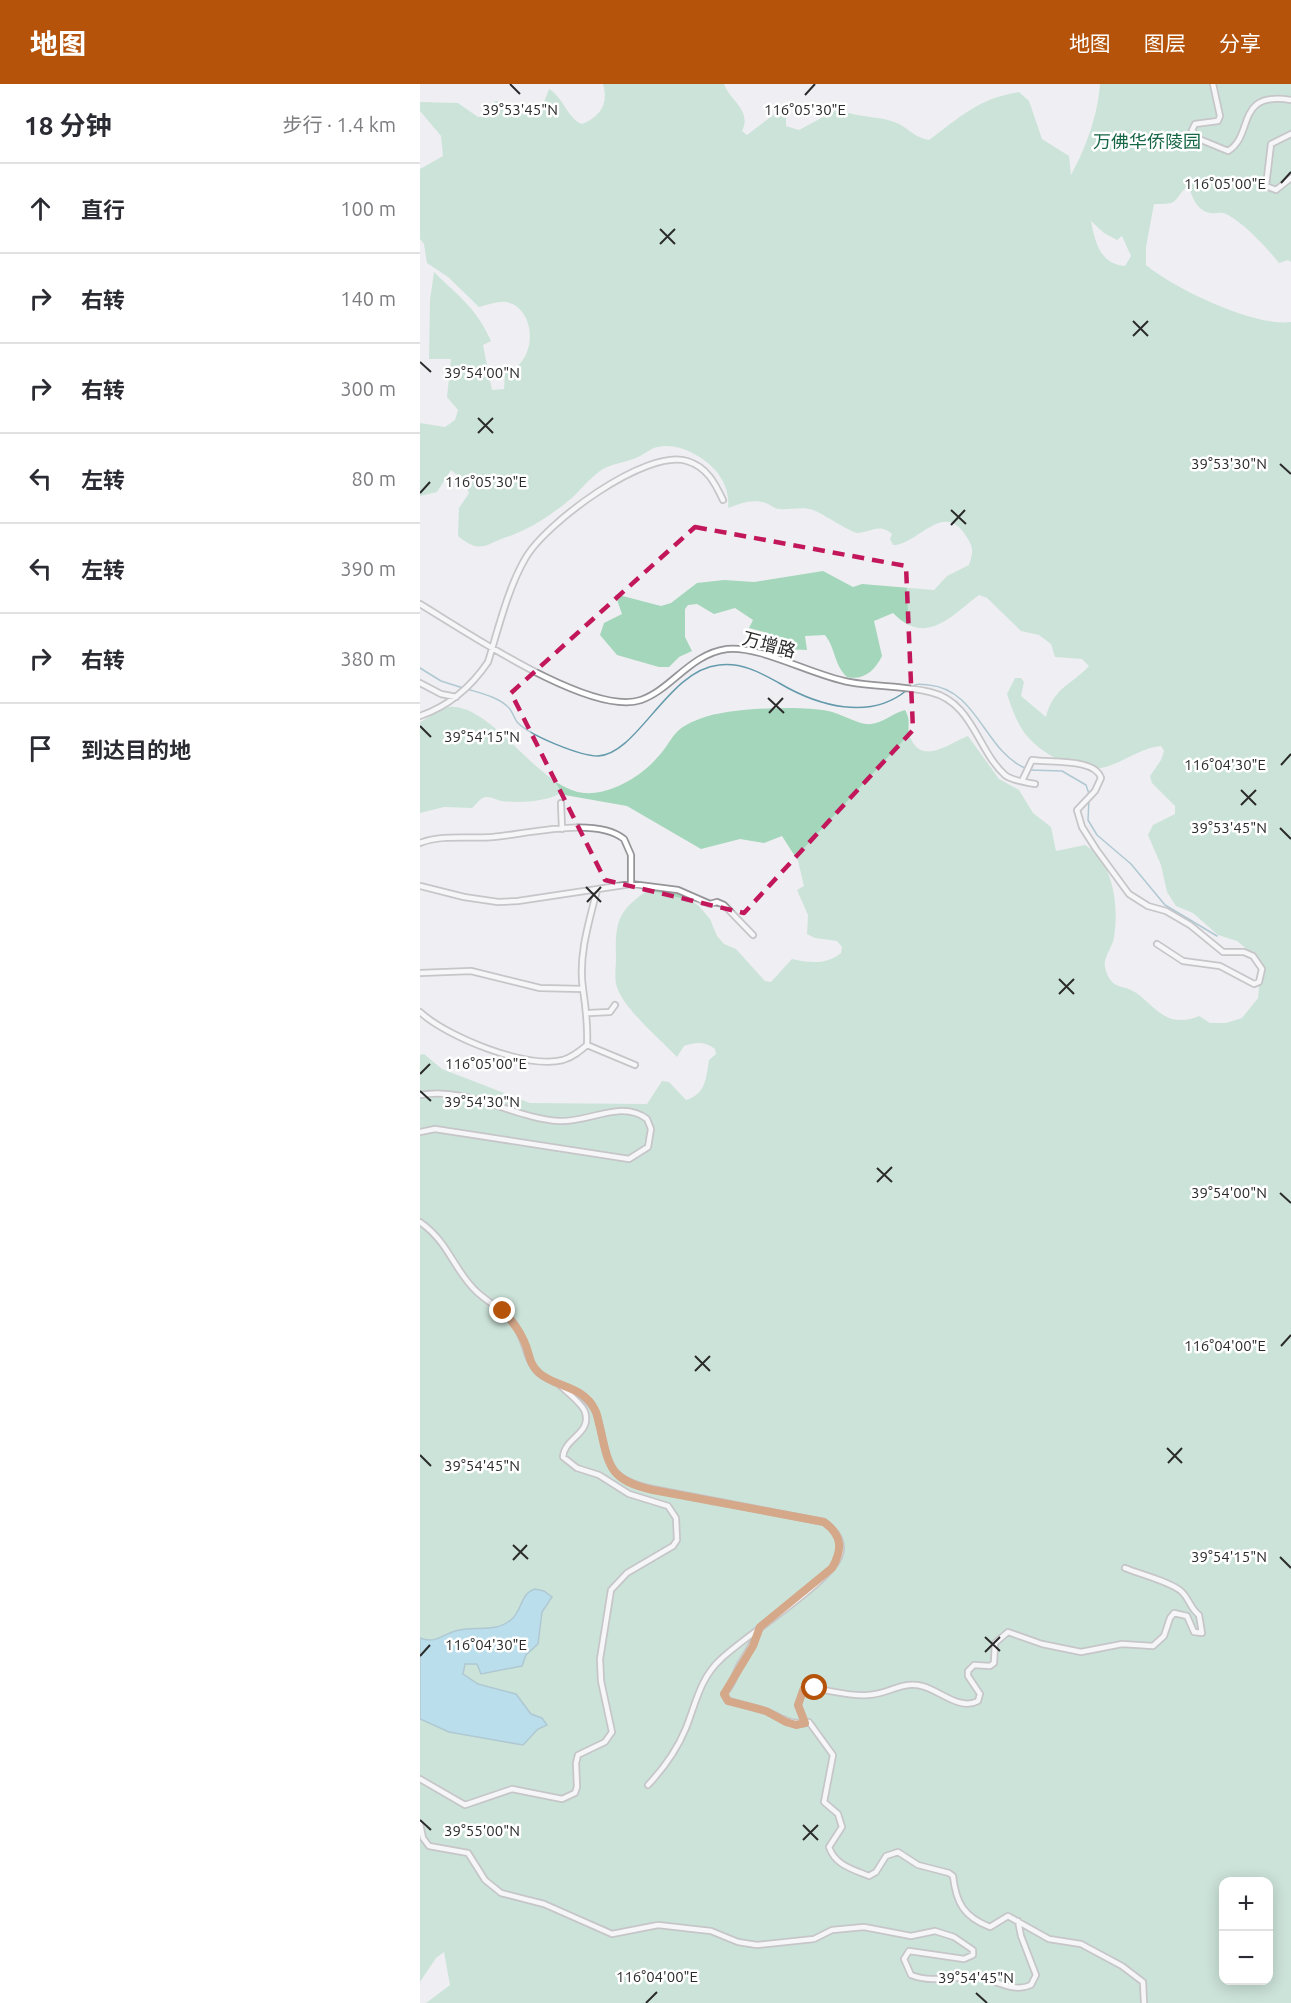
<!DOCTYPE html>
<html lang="zh">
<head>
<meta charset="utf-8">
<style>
	:root { --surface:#fff; --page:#f2f2f3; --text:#2b2b33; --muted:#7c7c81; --line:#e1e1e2; --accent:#b45309 }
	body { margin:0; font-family:Ubuntu,"Noto Sans SC",sans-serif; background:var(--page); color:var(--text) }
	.controls { position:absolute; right:18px; bottom:18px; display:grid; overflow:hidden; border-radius:12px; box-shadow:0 3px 15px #0003 }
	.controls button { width:54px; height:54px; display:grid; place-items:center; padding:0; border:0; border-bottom:2px solid var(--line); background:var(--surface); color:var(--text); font:30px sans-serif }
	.stop { position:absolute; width:18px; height:18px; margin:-14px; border:4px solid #b45309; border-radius:50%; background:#fff }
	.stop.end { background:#b45309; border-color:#fff; box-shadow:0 2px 6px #0008 }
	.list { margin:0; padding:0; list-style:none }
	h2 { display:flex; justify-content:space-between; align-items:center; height:78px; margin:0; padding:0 24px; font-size:26px }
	h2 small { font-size:20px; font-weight:400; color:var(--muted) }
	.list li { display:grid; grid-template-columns:39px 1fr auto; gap:18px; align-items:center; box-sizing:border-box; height:90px; padding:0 24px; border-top:2px solid var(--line) }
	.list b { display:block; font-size:22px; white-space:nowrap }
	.list em { font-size:20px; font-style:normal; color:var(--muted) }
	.icon { flex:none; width:33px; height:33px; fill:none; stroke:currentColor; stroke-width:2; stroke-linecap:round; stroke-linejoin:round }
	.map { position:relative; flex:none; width:871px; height:1919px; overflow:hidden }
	header { display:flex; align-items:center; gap:36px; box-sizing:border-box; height:84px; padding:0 30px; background:var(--accent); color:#fff }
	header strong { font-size:28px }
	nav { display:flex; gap:33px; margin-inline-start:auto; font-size:21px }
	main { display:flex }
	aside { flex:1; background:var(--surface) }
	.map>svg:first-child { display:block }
	.green { fill:#a3d6ba; fill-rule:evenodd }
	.water { fill:#7bc9e3; stroke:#639aac; stroke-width:1.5 }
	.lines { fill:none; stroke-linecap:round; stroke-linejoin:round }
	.stream { stroke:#639aac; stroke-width:1.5 }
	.minor-casing { stroke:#959498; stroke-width:8 }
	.minor { stroke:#fff; stroke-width:4.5 }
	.route { stroke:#b45309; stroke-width:8 }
	.marked { fill:none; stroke:#c2185b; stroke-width:4.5; stroke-dasharray:12 8; stroke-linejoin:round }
	.ticks { fill:none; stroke:#2b2b2c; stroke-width:2 }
	.labels { text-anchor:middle; stroke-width:5; stroke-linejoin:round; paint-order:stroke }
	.park-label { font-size:18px; fill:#176645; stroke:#fff }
	.street-label { font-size:18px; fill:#2b2b2c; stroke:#fff }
	.ticks-label { font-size:15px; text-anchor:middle; fill:#2b2b2c; stroke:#fff; stroke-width:5; stroke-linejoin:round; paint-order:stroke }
</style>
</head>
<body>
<header>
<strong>地图</strong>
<nav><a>地图</a><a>图层</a><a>分享</a></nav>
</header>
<main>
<aside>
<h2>18 分钟<small>步行 · 1.4 km</small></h2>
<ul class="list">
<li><svg class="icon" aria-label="ahead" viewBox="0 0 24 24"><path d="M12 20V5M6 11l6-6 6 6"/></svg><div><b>直行</b></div><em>100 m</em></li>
<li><svg class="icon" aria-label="right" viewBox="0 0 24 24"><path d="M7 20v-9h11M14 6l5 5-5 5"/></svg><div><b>右转</b></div><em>140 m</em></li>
<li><svg class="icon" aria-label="right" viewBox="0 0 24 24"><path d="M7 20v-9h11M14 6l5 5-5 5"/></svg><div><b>右转</b></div><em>300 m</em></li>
<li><svg class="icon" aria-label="left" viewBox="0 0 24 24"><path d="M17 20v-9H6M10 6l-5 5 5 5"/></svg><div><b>左转</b></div><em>80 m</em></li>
<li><svg class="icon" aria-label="left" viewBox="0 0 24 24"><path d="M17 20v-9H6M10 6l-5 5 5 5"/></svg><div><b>左转</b></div><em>390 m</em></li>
<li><svg class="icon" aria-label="right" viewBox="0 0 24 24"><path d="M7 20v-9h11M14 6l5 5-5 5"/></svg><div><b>右转</b></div><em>380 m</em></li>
<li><svg class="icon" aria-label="arrive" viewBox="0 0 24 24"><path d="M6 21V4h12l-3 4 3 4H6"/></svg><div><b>到达目的地</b></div></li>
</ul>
</aside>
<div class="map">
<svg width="871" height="1919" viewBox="0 0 871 1919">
	<rect width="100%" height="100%" fill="#efeef2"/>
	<!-- green -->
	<path class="green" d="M 183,0 L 304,0 C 311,18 332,26 322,47 L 327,51 L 361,25 L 366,30 L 366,42 L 379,46 L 418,25 C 438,35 462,31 479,40 C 490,46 496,54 509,56 C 540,33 559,14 599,8 L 609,17 L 622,55 L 649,72 L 651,91 C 666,64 678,30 680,0 L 871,0 L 871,178 L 868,176 L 859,179 C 846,163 826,141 808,131 C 800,127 797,130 790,129 C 776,126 772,112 768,101 C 751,119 760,120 734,120 L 726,163 L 726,181 C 755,205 834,243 871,238 L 871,1919 L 6,1919 L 30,1901 L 24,1868 L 16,1874 L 0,1898 L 0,971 L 4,970 L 22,985 L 110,1019 L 227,1020 L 242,997 L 249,998 L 266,1016 C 286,1010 286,994 289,976 L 296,970 L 295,965 C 285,957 276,958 264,962 L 257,973 C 241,956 203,924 197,903 C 194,895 196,884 196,875 C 195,839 197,827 228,806 L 262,810 L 279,822 L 290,835 L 297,852 L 304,860 L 316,865 L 345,897 L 351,898 L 372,875 C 389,879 407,881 421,869 L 422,863 L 417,857 L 395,854 L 387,850 L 388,831 L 377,806 L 384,802 L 378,777 L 362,752 L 344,759 L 320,755 L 281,765 L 207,722 L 139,710 C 124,718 99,719 81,717 C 77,716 72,713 67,713 C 60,713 57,720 52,724 L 24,723 L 0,729 L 0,638 C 9,634 19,625 28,623 C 72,618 118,705 164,709 C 190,711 220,693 236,675 C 256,654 249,646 282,634 C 308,624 382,621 408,627 C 420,629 441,642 451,640 C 463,639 473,629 485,626 C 492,638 486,643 490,653 C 502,683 531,658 548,652 L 579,695 L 599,706 L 613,729 L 631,743 L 636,767 L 665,761 C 694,778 699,823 694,853 C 693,863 683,873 685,883 C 686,889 689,895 693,899 C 698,903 705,903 711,906 C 726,913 735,930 752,935 C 761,937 770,936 779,932 L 790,939 L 806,939 L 822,934 L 838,914 L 841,883 L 835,872 L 817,857 L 798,851 L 773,829 L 756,822 L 747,808 L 741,781 L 728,751 L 733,741 L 755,730 L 755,722 L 732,699 L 730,692 L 741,676 L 744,667 L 741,662 C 719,664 702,680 681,684 C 656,689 622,670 607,652 C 598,642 591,623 587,610 L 595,594 L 601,594 L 604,598 L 601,612 L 626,633 C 633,604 651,601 669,582 L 662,575 L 635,573 L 631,560 L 619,551 L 601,547 L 567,514 L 559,511 C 531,532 506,563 473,529 L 454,537 L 462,572 C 455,586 444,597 427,593 C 414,581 416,565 405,551 L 385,552 L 387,566 L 365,565 L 362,571 L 346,571 L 357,560 L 344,548 L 329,544 L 333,536 L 315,524 L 294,530 L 277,520 L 268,521 L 265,525 L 265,553 L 272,567 L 259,573 L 249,583 L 239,583 L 197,571 L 180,551 L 184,539 L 202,530 L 195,510 L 241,522 L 251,519 L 277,499 L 304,496 L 334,498 L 403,487 L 433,503 L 442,500 L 514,506 L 527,492 L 549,481 C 554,466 553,463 546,452 C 523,415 497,462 473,461 L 470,455 L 472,450 C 459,439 452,448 438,449 C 431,449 402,429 393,426 C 383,422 370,426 360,425 C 355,425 352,422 348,420 C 333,414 322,419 308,424 C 310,407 302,391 289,380 C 276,369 256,359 238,363 C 231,364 225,370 218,373 C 207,378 194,379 183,385 C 172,392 162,404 153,413 C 133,430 112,444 87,453 C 65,460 61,471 38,452 L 39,424 L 49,409 L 43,396 L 31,386 L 17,408 L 0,412 L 0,339 L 25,343 L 35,336 L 38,326 L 27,313 L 31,275 L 9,275 L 10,216 L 14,188 C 39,213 56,223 71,257 L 63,261 L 72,306 L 84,305 L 85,289 C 120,278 116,223 86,218 C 78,217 67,221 59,223 L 28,193 L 7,179 L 4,160 L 0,155 L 0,85 L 23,72 L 21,52 L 0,27 L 0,18 L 38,19 L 58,33 L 66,32 L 75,17 L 82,17 L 91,23 L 121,26 L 129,5 C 144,14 147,34 162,40 C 180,32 189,21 183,0 ZM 671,137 L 684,149 L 697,156 L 702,152 L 711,172 L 705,182 C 680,180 675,158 671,137 ZM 804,1798 L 848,1798 L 848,1896 L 804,1896 Z"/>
	<!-- water -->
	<path class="water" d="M 115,1505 L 124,1507 L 132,1513 L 122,1528 L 118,1560 L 106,1571 L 102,1582 L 61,1590 L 57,1580 L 45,1580 L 43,1590 L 58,1600 L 96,1610 L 111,1630 L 122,1634 L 127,1641 L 118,1645 L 103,1661 L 29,1648 L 0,1635 L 0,1554 C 15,1560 22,1551 35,1547 C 54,1541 77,1550 93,1534 C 102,1525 101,1509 115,1505 Z"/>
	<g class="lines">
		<!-- stream -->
		<path class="stream" d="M 0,584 L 21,597 L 43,604
			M 491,603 C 497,599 501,600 509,601 C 558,606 564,666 605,684
			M 47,605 C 60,609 79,613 89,624 C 93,628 94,635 98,639 C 111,652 160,672 178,672 C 218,670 248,586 299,581 C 322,578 341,589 359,599 C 398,622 450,637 487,606
			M 609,686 L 642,687 L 666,701 L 669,710
			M 669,715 L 668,736 L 677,751 L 711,780 L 745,821 L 797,852"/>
		<!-- minor casing -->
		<g class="minor-casing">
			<path id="minor" d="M 793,0 L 800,32 L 798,37 L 775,40 L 772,46 L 779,55 L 808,67 C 835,51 814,7 871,16
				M 871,50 L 851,60 L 846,102 L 856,106 L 871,94
				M 0,520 C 45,547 171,633 221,616 C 252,605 270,570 307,565 C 339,561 394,592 429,598 C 456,603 484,602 510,608 C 553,618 557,666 585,691 C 592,697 606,698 615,700
				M 0,599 L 21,610 L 36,613
				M 0,632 C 29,622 51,603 68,578 C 78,546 88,504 105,475 C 124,440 226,364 267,377 C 287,383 295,399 303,416
				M 602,697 L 612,676 C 630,679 675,674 681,694 L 675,707 L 657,726 L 662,743 L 676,765 L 709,810 L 728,822 L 746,827 L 770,841 L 803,868 L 824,868 L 833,872 L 842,885 L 839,898 L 834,900 L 800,882 L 763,877 L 737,860
				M 141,719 L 142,745
				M 0,759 C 22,750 50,755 73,753 C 107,750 176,732 204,755 L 211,771 L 211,800
				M 0,802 L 44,813 L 78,818 L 98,817 L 211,800 L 258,806 L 290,820 L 297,818 L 304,821 L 333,851
				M 0,889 L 51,887 L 120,904 L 163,905
				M 0,928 C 27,953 106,985 143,976 C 153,973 160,967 167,961 C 168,941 166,925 163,905 C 158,872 169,838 177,806
				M 169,929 L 190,928 L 195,921
				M 167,961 L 215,981
				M 0,1011 C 47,1002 93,1034 139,1037 C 168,1039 202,1015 227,1035 L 231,1045 L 228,1063 L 209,1075 L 15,1045 L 0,1048
				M 0,1138 C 29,1158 34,1187 57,1208 C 70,1220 85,1226 95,1241 C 106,1256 105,1276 119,1289 C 137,1304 153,1299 172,1322 C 177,1328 178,1336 180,1343 C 189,1384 190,1396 233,1405 L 404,1438 C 415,1446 425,1458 419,1473 C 408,1500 326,1551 301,1575 C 280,1594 276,1619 266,1644 C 257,1666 245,1683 228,1701
				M 339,1545 C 334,1560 325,1571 318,1584 C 314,1594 312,1601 304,1610 L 308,1617 C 320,1620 333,1623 345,1627 C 362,1633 370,1642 389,1638 L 413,1671 L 404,1718 L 418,1730 L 422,1743 L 409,1763 C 415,1781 432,1785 449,1792 L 456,1788 L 466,1772 L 478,1768 L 498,1781 L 529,1789 L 533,1792 C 536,1819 544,1833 570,1843 L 588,1832 L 629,1855 L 661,1860 L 702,1882 L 723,1898 L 724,1919
				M 385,1639 L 378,1621 L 384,1604 C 405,1604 427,1613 448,1611 C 470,1610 480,1597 502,1602 C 519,1606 540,1627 558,1617 L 560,1610 L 548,1592 L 548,1587 L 554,1581 L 570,1582 L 574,1579 L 575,1559 L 588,1548 L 622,1560 L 661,1568 L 702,1560 L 733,1562 L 744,1552 L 750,1534 L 754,1529 L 767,1532 L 774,1548 L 782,1549 L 779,1531 C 770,1524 770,1516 762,1508 C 752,1498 719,1490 705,1484
				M 0,1695 L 45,1721 L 92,1705 L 142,1715 L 155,1709 L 157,1703 L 156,1679 L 158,1671 L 185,1658 L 192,1648 L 181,1597 L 180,1575 L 191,1506 L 207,1489 L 253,1462 L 257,1456 L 256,1434 L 248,1422 L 209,1410 L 179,1391 L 157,1384 L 143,1373 C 144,1354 172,1350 165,1328 C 162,1319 146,1308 139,1300
				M 0,1740 L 3,1754 L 9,1762 L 48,1769 L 65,1796 L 81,1809 L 124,1820 L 192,1850 L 238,1841 L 291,1847 L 318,1858 L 337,1861 L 394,1855 L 412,1846 L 444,1843 L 491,1852 L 515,1847 L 534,1853 L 553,1866 L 553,1871 L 544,1875 L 489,1867 L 484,1875 L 491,1891 C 514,1900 538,1891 561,1894 C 578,1897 594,1909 611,1901 L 616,1891 L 601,1852 L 598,1837"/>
		</g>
		<!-- minor -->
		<use href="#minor" class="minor"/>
	</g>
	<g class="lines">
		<!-- route -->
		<path class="route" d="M 83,1227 C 91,1236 99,1245 104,1257 C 110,1269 108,1279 119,1289 C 137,1304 164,1302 175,1326 C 178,1331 178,1338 180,1343 C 189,1384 190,1396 233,1406 L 404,1438 C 422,1451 423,1465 412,1484 L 340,1543 L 333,1562 L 304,1610 L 308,1617 L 346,1627 L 366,1638 L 376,1641 L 385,1639 L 378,1621 L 384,1604 L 395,1604"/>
	</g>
	<!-- marked area -->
	<path d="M0 0H871V1919H0ZM 275,443 L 486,482 L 493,646 L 324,829 L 185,796 L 91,609 Z" fill="#efeef2" fill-opacity=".55" fill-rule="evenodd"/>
	<path class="marked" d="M 275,443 L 486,482 L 493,646 L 324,829 L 185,796 L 91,609 Z"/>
	<!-- ticks -->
	<path class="ticks" d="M 90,0 L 100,10M 385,11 L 395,0M 861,99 L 871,88M 240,145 L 255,160M 240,160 L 255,145M 713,237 L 728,252M 713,252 L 728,237M 0,278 L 11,288M 58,334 L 73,349M 58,349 L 73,334M 860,380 L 871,390M 0,409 L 10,398M 531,426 L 546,440M 531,441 L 545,426M 348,614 L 364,629M 349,629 L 363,614M 0,642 L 11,653M 861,681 L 871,670M 821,706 L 836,721M 821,721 L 836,706M 860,744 L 871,755M 166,803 L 181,818M 167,818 L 181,803M 639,895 L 654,910M 639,910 L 654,895M 0,990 L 10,980M 0,1007 L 11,1017M 457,1084 L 472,1098M 457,1098 L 472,1083M 860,1109 L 871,1119M 861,1262 L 871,1251M 275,1272 L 290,1287M 275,1287 L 290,1272M 747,1364 L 762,1379M 0,1371 L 11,1382M 748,1379 L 762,1364M 93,1461 L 108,1475M 860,1473 L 871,1484M 93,1476 L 107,1461M 565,1553 L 580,1567M 565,1568 L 580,1553M 0,1572 L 10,1561M 0,1736 L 11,1746M 383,1741 L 398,1756M 383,1756 L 398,1741M 556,1909 L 567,1919M 226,1919 L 237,1908"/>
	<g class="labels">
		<!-- park labels -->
		<g class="park-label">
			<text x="727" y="64">万佛华侨陵园</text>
		</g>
		<!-- street labels -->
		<g class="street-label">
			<text transform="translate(349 561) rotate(15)" y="6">万增路</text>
		</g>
	</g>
	<g class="ticks-label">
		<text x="100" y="31">39°53'45"N</text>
		<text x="385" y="31">116°05'30"E</text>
		<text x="805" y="105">116°05'00"E</text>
		<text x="62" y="294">39°54'00"N</text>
		<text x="809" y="385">39°53'30"N</text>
		<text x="66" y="403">116°05'30"E</text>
		<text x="62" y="658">39°54'15"N</text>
		<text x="805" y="686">116°04'30"E</text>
		<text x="809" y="749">39°53'45"N</text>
		<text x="66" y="985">116°05'00"E</text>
		<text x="62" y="1023">39°54'30"N</text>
		<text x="809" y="1114">39°54'00"N</text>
		<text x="805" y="1267">116°04'00"E</text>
		<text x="62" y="1387">39°54'45"N</text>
		<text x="809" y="1478">39°54'15"N</text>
		<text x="66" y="1566">116°04'30"E</text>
		<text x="62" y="1752">39°55'00"N</text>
		<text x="237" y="1898">116°04'00"E</text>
		<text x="556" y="1899">39°54'45"N</text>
	</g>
</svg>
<div class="controls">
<button>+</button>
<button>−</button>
</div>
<div class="stop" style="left:395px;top:1604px"></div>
<div class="stop end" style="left:83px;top:1227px"></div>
</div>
</main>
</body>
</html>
